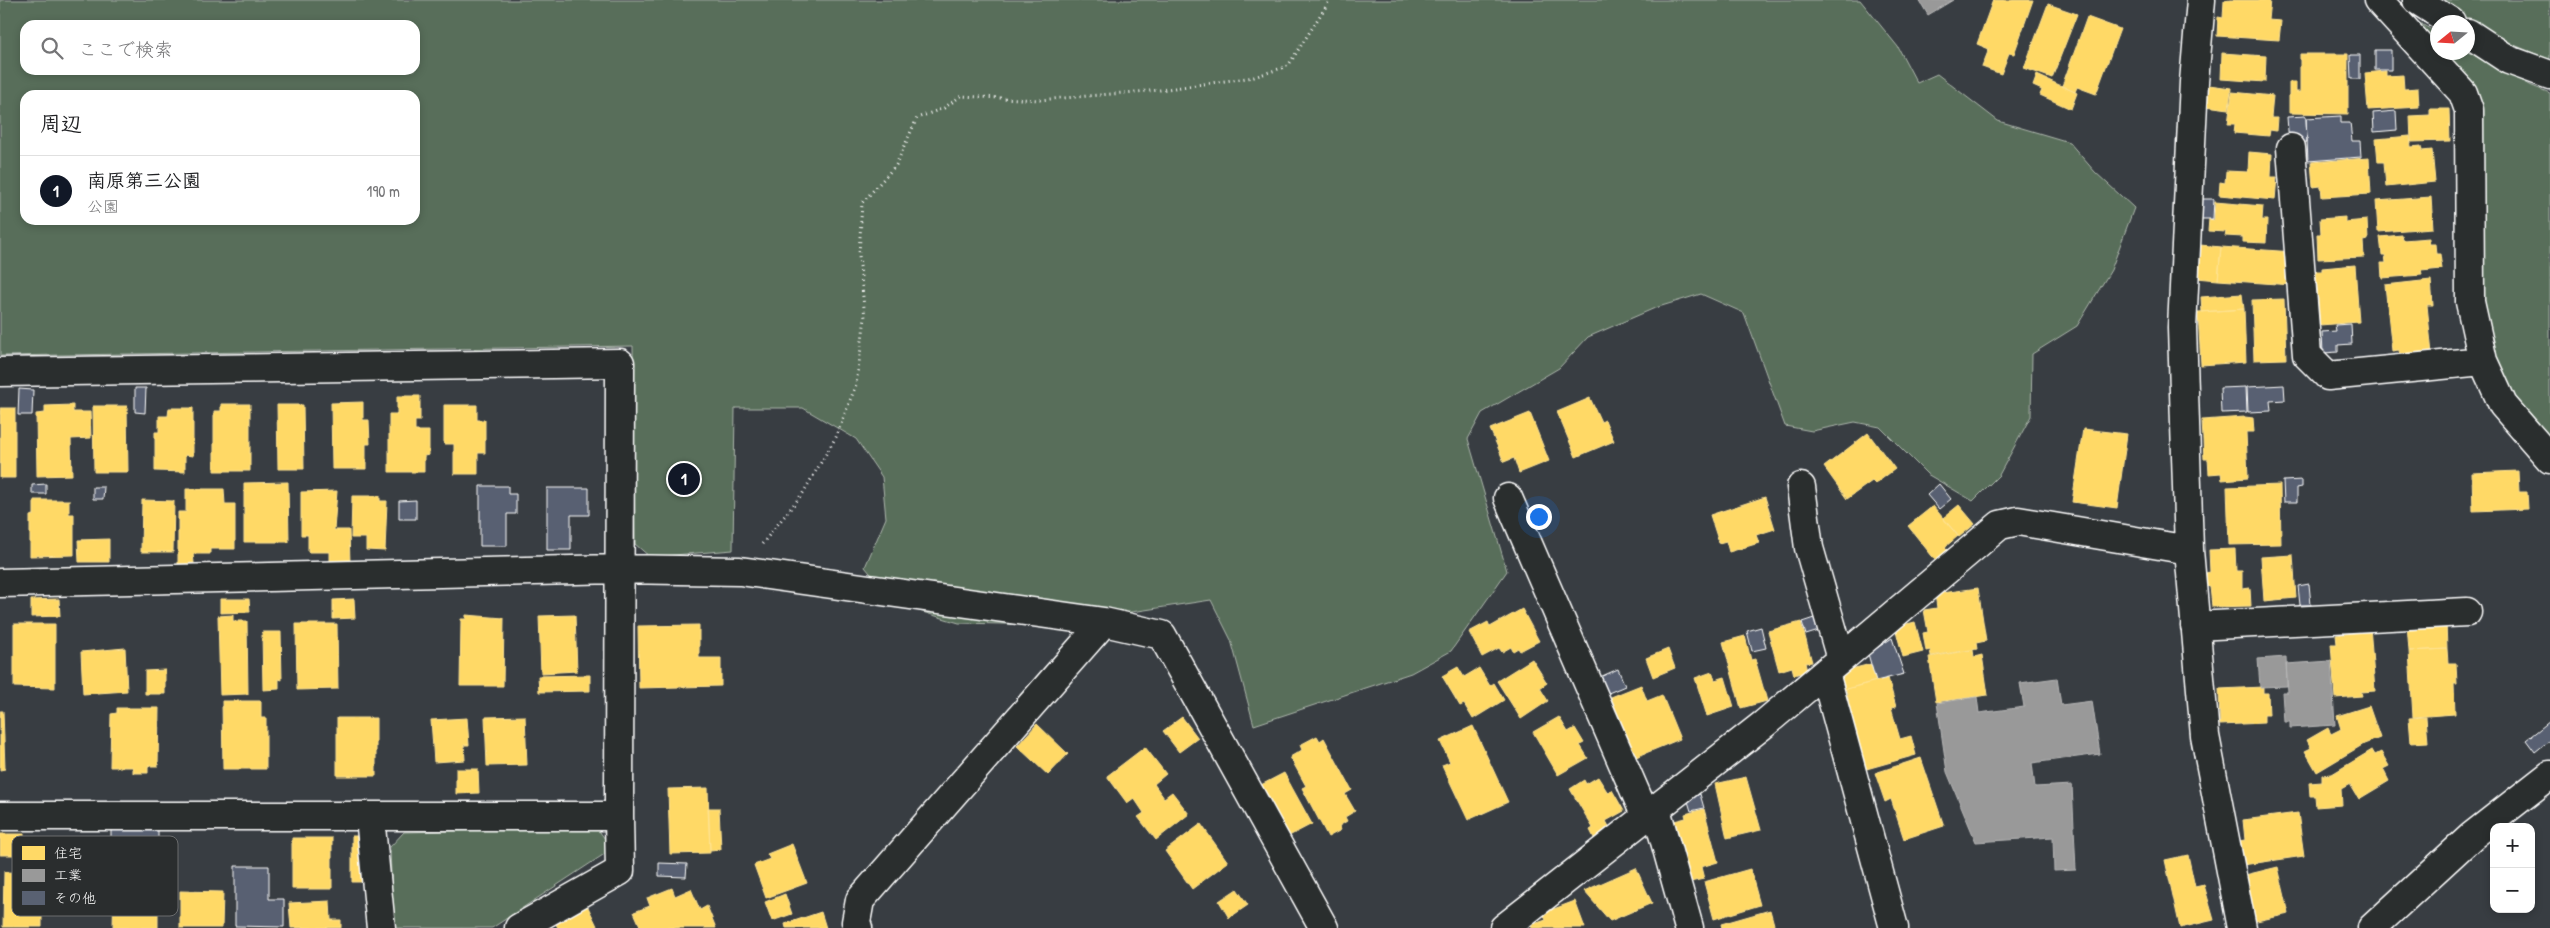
<!DOCTYPE html>
<html lang="ja">
<head>
<meta charset="utf-8">
<style>
	:root { --surface:#fff; --page:#f2f2f2; --text:#202124; --muted:#757577; --line:#e0e0e0; --accent:#111827 }
	body { margin:0; font-family:"Patrick Hand","Klee One",sans-serif; background:var(--page); color:var(--text) }
	.controls { position:absolute; right:15px; bottom:15px; display:grid; overflow:hidden; border-radius:10px; box-shadow:0 2px 8px #0003 }
	.controls button { width:45px; height:45px; display:grid; place-items:center; padding:0; border:0; border-bottom:1px solid var(--line); background:var(--surface); color:var(--text); font:25px sans-serif }
	.compass { position:absolute; left:2430px; top:15px; width:45px; height:45px; border-radius:50%; background:var(--surface); box-shadow:0 2px 8px #0003; rotate:252deg }
	.you { position:absolute; left:1538px; top:516px; width:18px; height:18px; margin:-12px; border:4px solid #fff; border-radius:50%; background:#1a73e8; box-shadow:0 0 0 8px #1a73e833 }
	.badge { display:grid; place-items:center; width:32px; height:32px; border-radius:50%; background:var(--accent); color:#fff; font-size:16px; font-weight:700 }
	.pin { position:absolute; translate:-50% -50%; border:2px solid #fff; box-shadow:0 1px 5px #0006 }
	.list { margin:0; padding:0; list-style:none }
	h2 { display:flex; justify-content:space-between; align-items:center; height:65px; margin:0; padding:0 20px; font-size:21px }
	h2 small { font-size:16px; font-weight:400; color:var(--muted) }
	.list li { display:grid; grid-template-columns:32px 1fr auto; gap:15px; align-items:center; box-sizing:border-box; height:70px; padding:0 20px; border-top:1px solid var(--line) }
	.list b { display:block; font-size:19px; white-space:nowrap }
	.list p { margin:0; font-size:16px; white-space:nowrap; color:var(--muted) }
	.list em { font-size:16px; font-style:normal; color:var(--muted) }
	.icon { flex:none; width:28px; height:28px; fill:none; stroke:currentColor; stroke-width:2; stroke-linecap:round; stroke-linejoin:round }
	.map { position:relative; flex:none; width:2550px; height:928px; overflow:hidden }
	.search { position:absolute; background:var(--surface); box-shadow:0 2px 8px #0003; left:20px; top:20px; width:400px; height:55px; display:flex; align-items:center; gap:12px; box-sizing:border-box; padding:0 18px; border-radius:15px; color:var(--muted); font-size:19px }
	.panel { position:absolute; background:var(--surface); box-shadow:0 2px 8px #0003; left:20px; top:90px; width:400px; height:135px; border-radius:15px }
	.map>svg:first-child { display:block }
	.green { fill:#596e5a; stroke:#acb6ac; fill-rule:evenodd }
	.homes { fill:#ffd966; stroke:#ffe494 }
	.industry { fill:#999; stroke:#b8b8b8 }
	.building { fill:#596172; stroke:#fff }
	.lines { fill:none; stroke-linecap:round; stroke-linejoin:round }
	.street-casing { stroke:#fff; stroke-width:31 }
	.secondary-casing { stroke:#fff; stroke-width:31 }
	.path { stroke:#fff; stroke-width:3; stroke-dasharray:1 4; stroke-linecap:butt }
	.street { stroke:#2a2d2e; stroke-width:28 }
	.secondary { stroke:#2a2d2e; stroke-width:28 }
	.key { fill:#2a2d2e; stroke:#6a6c6d; stroke-width:1 }
	.key-label { font-size:14px; fill:#fff }
</style>
</head>
<body>
<div class="map">
<svg width="2550" height="928" viewBox="0 0 2550 928">
	<rect width="100%" height="100%" fill="#383d42"/>
	<filter id="ink" filterUnits="userSpaceOnUse"><feTurbulence type="fractalNoise" baseFrequency=".02" numOctaves="2"/><feDisplacementMap in="SourceGraphic" scale="10" xChannelSelector="R" yChannelSelector="G"/><feConvolveMatrix kernelMatrix="1 2 1 2 8 2 1 2 1" color-interpolation-filters="sRGB"/></filter>
	<g filter="url(#ink)">
		<!-- green -->
		<path class="green" d="M 0,0 L 1860,0 L 1898,47 L 1917,83 L 1937,74 L 1998,121 L 2069,142 L 2095,172 L 2134,208 L 2111,270 L 2077,326 L 2032,354 L 2031,416 L 1999,475 L 1973,501 L 1927,474 L 1880,427 L 1855,422 L 1812,431 L 1785,426 L 1744,313 L 1701,294 L 1655,308 L 1588,337 L 1559,368 L 1482,413 L 1468,439 L 1507,571 L 1451,651 L 1411,673 L 1254,725 L 1231,640 L 1211,600 L 1045,625 L 959,623 L 896,604 L 865,567 L 886,518 L 882,477 L 856,439 L 803,408 L 735,408 L 733,550 L 650,557 L 635,544 L 633,346 L 0,356 ZM 25,25 L 415,25 L 415,70 L 25,70 ZM 25,95 L 415,95 L 415,220 L 25,220 Z
			M 2435,0 L 2550,0 L 2550,60 L 2507,42 Z
			M 2418,22 L 2437,33 L 2438,52 L 2468,52 L 2532,86 L 2550,93 L 2550,451 L 2531,431 L 2486,342 L 2478,104 L 2411,23 Z
			M 597,828 L 605,839 L 606,853 L 492,928 L 393,928 L 390,847 L 404,832 Z"/>
		<!-- homes -->
		<path class="homes" d="M 1993,0 L 2033,0 L 2014,54 L 2009,53 L 2001,74 L 1982,67 L 1989,49 L 1977,44 Z
			M 2230,0 L 2270,0 L 2268,20 L 2281,21 L 2279,40 L 2217,36 L 2218,17 L 2223,18 L 2224,1 Z
			M 2048,4 L 2077,14 L 2052,78 L 2024,68 Z
			M 2087,17 L 2120,29 L 2096,94 L 2077,87 L 2075,92 L 2062,86 Z
			M 2222,53 L 2266,56 L 2265,82 L 2221,79 Z
			M 2300,54 L 2348,54 L 2348,114 L 2289,113 L 2289,82 L 2296,82 L 2296,92 L 2300,92 Z
			M 2386,71 L 2386,76 L 2403,75 L 2404,89 L 2418,88 L 2419,107 L 2368,110 L 2365,73 Z
			M 2037,75 L 2077,93 L 2071,109 L 2040,95 L 2042,90 L 2033,86 Z
			M 2209,85 L 2231,88 L 2229,109 L 2206,106 Z
			M 2232,92 L 2273,96 L 2271,118 L 2277,118 L 2276,131 L 2270,130 L 2269,136 L 2234,133 L 2235,124 L 2228,124 Z
			M 2430,109 L 2449,109 L 2450,141 L 2411,142 L 2410,116 L 2430,115 Z
			M 2410,136 L 2411,147 L 2421,146 L 2422,151 L 2432,150 L 2435,182 L 2386,187 L 2384,162 L 2378,162 L 2376,139 Z
			M 2249,152 L 2272,154 L 2271,177 L 2277,177 L 2275,200 L 2219,195 L 2220,182 L 2225,183 L 2226,171 L 2248,172 Z
			M 2369,158 L 2371,194 L 2322,197 L 2321,186 L 2313,187 L 2311,162 Z
			M 2431,197 L 2433,228 L 2378,232 L 2376,201 Z
			M 2215,202 L 2263,206 L 2262,220 L 2267,220 L 2266,243 L 2243,242 L 2243,237 L 2225,236 L 2226,232 L 2208,231 L 2209,219 L 2214,220 Z
			M 2345,217 L 2345,222 L 2367,220 L 2368,240 L 2363,241 L 2364,257 L 2318,259 L 2317,234 L 2321,234 L 2320,219 Z
			M 2402,235 L 2403,240 L 2429,238 L 2429,244 L 2435,244 L 2436,254 L 2440,254 L 2442,269 L 2421,271 L 2422,275 L 2382,278 L 2381,263 L 2386,263 L 2385,255 L 2382,255 L 2380,237 Z
			M 2200,245 L 2221,247 L 2218,280 L 2197,278 Z
			M 2221,247 L 2294,252 L 2292,285 L 2218,280 Z
			M 2355,265 L 2359,322 L 2320,325 L 2316,271 L 2322,271 L 2322,268 Z
			M 2431,280 L 2433,305 L 2427,305 L 2432,354 L 2400,357 L 2399,350 L 2392,351 L 2385,285 Z
			M 2242,294 L 2244,309 L 2202,312 L 2201,297 Z
			M 2284,299 L 2286,359 L 2254,360 L 2252,300 Z
			M 2244,309 L 2246,362 L 2201,365 L 2198,312 Z
			M 397,396 L 420,396 L 420,421 L 415,421 L 415,431 L 429,431 L 429,455 L 424,456 L 424,472 L 389,472 L 389,414 L 397,414 Z
			M 1590,398 L 1601,422 L 1605,420 L 1614,441 L 1576,457 L 1557,412 Z
			M 363,402 L 363,420 L 369,420 L 370,444 L 366,444 L 366,469 L 332,469 L 331,403 Z
			M 221,404 L 250,404 L 250,471 L 214,471 L 214,411 L 221,411 Z
			M 73,405 L 73,412 L 90,412 L 91,438 L 71,439 L 72,475 L 37,476 L 36,414 L 45,413 L 45,406 Z
			M 277,405 L 303,405 L 304,469 L 278,469 Z
			M 444,405 L 477,405 L 477,420 L 485,420 L 485,453 L 478,453 L 478,474 L 454,474 L 454,444 L 444,444 Z
			M 93,406 L 127,406 L 128,472 L 94,472 Z
			M 0,408 L 15,408 L 15,478 L 0,478 Z
			M 169,408 L 193,408 L 193,456 L 185,455 L 185,472 L 155,471 L 155,432 L 159,432 L 159,416 L 168,416 Z
			M 1530,413 L 1549,461 L 1519,473 L 1514,458 L 1504,462 L 1490,429 Z
			M 2245,417 L 2253,418 L 2254,432 L 2246,432 L 2248,478 L 2222,480 L 2221,473 L 2209,474 L 2208,459 L 2204,459 L 2202,420 Z
			M 2083,429 L 2127,434 L 2117,508 L 2072,502 Z
			M 1868,433 L 1895,469 L 1875,484 L 1872,481 L 1847,499 L 1824,467 Z
			M 2518,471 L 2519,492 L 2527,492 L 2528,509 L 2473,511 L 2472,473 Z
			M 288,482 L 289,542 L 244,542 L 244,483 Z
			M 2280,485 L 2281,544 L 2229,545 L 2227,487 Z
			M 186,489 L 224,489 L 225,504 L 235,504 L 235,549 L 210,549 L 210,554 L 193,554 L 194,563 L 178,564 L 178,512 L 186,512 Z
			M 337,491 L 334,530 L 349,530 L 350,563 L 330,563 L 330,552 L 308,552 L 308,535 L 301,535 L 301,492 Z
			M 352,496 L 380,496 L 380,501 L 387,501 L 385,551 L 366,550 L 366,538 L 351,538 Z
			M 1765,497 L 1775,529 L 1756,535 L 1759,543 L 1729,552 L 1726,541 L 1719,543 L 1710,515 Z
			M 34,500 L 69,500 L 69,514 L 74,514 L 74,555 L 30,556 L 30,516 L 34,515 Z
			M 142,500 L 174,501 L 173,552 L 141,552 Z
			M 1959,505 L 1975,524 L 1959,537 L 1943,518 Z
			M 1933,506 L 1958,536 L 1945,547 L 1949,551 L 1936,561 L 1908,526 Z
			M 109,539 L 109,562 L 79,562 L 78,540 Z
			M 2235,549 L 2236,571 L 2242,571 L 2242,589 L 2250,588 L 2251,606 L 2212,607 L 2210,586 L 2206,586 L 2206,573 L 2210,572 L 2209,550 Z
			M 2293,555 L 2296,598 L 2264,601 L 2261,557 Z
			M 1978,588 L 1986,641 L 1976,643 L 1977,649 L 1931,656 L 1930,650 L 1926,651 L 1923,633 L 1928,632 L 1924,610 L 1937,608 L 1935,594 Z
			M 59,599 L 60,616 L 31,617 L 31,600 Z
			M 220,599 L 249,599 L 250,612 L 220,613 Z
			M 354,599 L 355,618 L 333,619 L 333,600 Z
			M 1522,609 L 1539,641 L 1520,651 L 1518,648 L 1513,651 L 1511,647 L 1502,652 L 1499,648 L 1482,657 L 1469,632 L 1488,622 L 1490,627 Z
			M 233,615 L 233,621 L 247,621 L 248,694 L 220,695 L 218,616 Z
			M 466,615 L 504,618 L 503,686 L 460,686 L 461,619 L 466,619 Z
			M 575,615 L 577,671 L 541,673 L 539,616 Z
			M 1801,622 L 1812,662 L 1805,663 L 1807,671 L 1794,675 L 1792,667 L 1779,671 L 1768,631 Z
			M 1915,622 L 1923,652 L 1903,657 L 1895,627 Z
			M 2446,622 L 2447,649 L 2409,651 L 2407,624 Z
			M 14,624 L 55,624 L 55,688 L 14,687 Z
			M 296,624 L 337,624 L 338,689 L 297,690 Z
			M 699,625 L 699,658 L 721,658 L 721,686 L 639,688 L 638,626 Z
			M 2370,626 L 2375,691 L 2361,692 L 2362,696 L 2335,698 L 2331,644 L 2337,644 L 2336,635 L 2354,633 L 2354,627 Z
			M 262,632 L 281,632 L 282,680 L 279,679 L 279,689 L 263,690 Z
			M 1745,636 L 1751,660 L 1755,659 L 1767,701 L 1741,708 L 1723,642 Z
			M 125,648 L 127,691 L 83,694 L 81,652 Z
			M 1668,649 L 1675,668 L 1653,677 L 1646,658 Z
			M 2447,649 L 2448,663 L 2456,663 L 2457,684 L 2454,684 L 2455,714 L 2413,717 L 2409,651 Z
			M 1973,650 L 1974,657 L 1982,655 L 1988,695 L 1936,702 L 1929,657 Z
			M 1532,659 L 1547,683 L 1540,688 L 1548,701 L 1521,719 L 1497,681 Z
			M 1871,664 L 1876,681 L 1843,690 L 1839,672 Z
			M 1458,667 L 1464,677 L 1479,668 L 1490,686 L 1494,683 L 1504,700 L 1473,719 L 1464,704 L 1460,706 L 1442,676 Z
			M 165,670 L 165,694 L 145,694 L 145,671 Z
			M 1712,672 L 1715,680 L 1725,677 L 1734,707 L 1707,716 L 1695,678 Z
			M 590,675 L 590,691 L 539,692 L 538,676 Z
			M 1888,678 L 1896,707 L 1891,708 L 1900,739 L 1911,736 L 1916,755 L 1863,770 L 1845,703 L 1849,702 L 1846,689 Z
			M 1641,685 L 1647,701 L 1662,695 L 1680,739 L 1636,757 L 1611,697 Z
			M 2263,687 L 2263,693 L 2268,693 L 2269,715 L 2264,715 L 2264,723 L 2220,725 L 2219,689 Z
			M 222,701 L 261,701 L 261,718 L 266,718 L 266,769 L 223,769 Z
			M 2369,706 L 2380,738 L 2364,744 L 2317,772 L 2305,751 L 2311,748 L 2307,740 L 2328,728 L 2331,734 L 2341,729 L 2337,716 Z
			M 117,708 L 159,708 L 158,766 L 148,766 L 148,773 L 133,773 L 133,767 L 110,767 L 111,714 L 117,713 Z
			M 0,711 L 3,711 L 5,769 L 0,770 Z
			M 525,716 L 527,765 L 487,766 L 485,717 Z
			M 1182,717 L 1198,738 L 1179,752 L 1163,731 Z
			M 1559,717 L 1568,732 L 1575,728 L 1584,743 L 1580,745 L 1588,758 L 1558,775 L 1533,732 Z
			M 2426,717 L 2428,742 L 2411,743 L 2409,718 Z
			M 337,718 L 376,718 L 376,776 L 337,776 Z
			M 467,718 L 469,745 L 464,745 L 465,760 L 434,762 L 431,720 Z
			M 1037,724 L 1068,754 L 1048,775 L 1017,746 Z
			M 1473,726 L 1508,802 L 1468,820 L 1442,765 L 1450,762 L 1440,741 Z
			M 1317,736 L 1320,741 L 1324,738 L 1352,790 L 1345,794 L 1355,811 L 1345,817 L 1347,821 L 1339,826 L 1341,830 L 1328,837 L 1302,788 L 1306,786 L 1290,757 L 1302,750 L 1300,745 Z
			M 1145,747 L 1166,774 L 1154,784 L 1164,798 L 1172,792 L 1189,814 L 1156,840 L 1138,817 L 1144,813 L 1134,798 L 1127,803 L 1107,776 Z
			M 2372,750 L 2375,755 L 2381,752 L 2389,766 L 2383,769 L 2389,781 L 2359,799 L 2350,784 L 2341,789 L 2342,805 L 2316,807 L 2315,796 L 2310,796 L 2309,783 L 2322,782 L 2322,775 L 2332,774 Z
			M 1921,758 L 1944,826 L 1904,839 L 1891,799 L 1885,802 L 1875,773 Z
			M 456,769 L 478,769 L 479,793 L 456,794 Z
			M 1284,773 L 1312,824 L 1289,836 L 1261,785 Z
			M 1598,777 L 1608,793 L 1612,790 L 1624,811 L 1606,821 L 1613,834 L 1597,844 L 1590,830 L 1593,828 L 1570,789 L 1584,780 L 1586,784 Z
			M 1746,777 L 1761,830 L 1727,838 L 1715,784 Z
			M 708,788 L 710,853 L 670,854 L 668,789 Z
			M 708,808 L 719,808 L 721,849 L 710,850 Z
			M 1704,809 L 1718,862 L 1701,867 L 1704,879 L 1690,882 L 1674,821 L 1686,818 L 1685,814 Z
			M 2298,813 L 2304,856 L 2236,866 L 2233,842 L 2245,840 L 2243,820 Z
			M 1201,824 L 1228,862 L 1192,889 L 1165,851 Z
			M 0,834 L 24,834 L 24,855 L 0,855 Z
			M 352,836 L 369,836 L 369,882 L 352,882 Z
			M 292,838 L 332,838 L 332,889 L 292,889 Z
			M 792,844 L 807,883 L 766,898 L 754,865 L 770,859 L 767,854 Z
			M 2188,855 L 2195,887 L 2204,885 L 2214,920 L 2180,928 L 2165,860 Z
			M 2278,867 L 2289,914 L 2252,922 L 2241,876 Z
			M 131,868 L 158,869 L 158,928 L 113,928 L 114,880 L 130,881 Z
			M 1636,868 L 1652,903 L 1610,921 L 1584,891 Z
			M 1750,869 L 1760,905 L 1714,919 L 1704,882 Z
			M 4,872 L 42,873 L 42,927 L 3,927 Z
			M 672,888 L 675,896 L 691,889 L 700,910 L 707,906 L 716,928 L 641,928 L 634,912 L 650,906 L 647,898 Z
			M 1237,889 L 1248,905 L 1229,918 L 1219,901 Z
			M 180,891 L 223,892 L 222,928 L 180,928 Z
			M 785,894 L 792,914 L 772,921 L 765,902 Z
			M 330,901 L 331,920 L 341,920 L 341,928 L 291,928 L 289,903 Z
			M 1575,901 L 1585,928 L 1532,928 L 1531,925 L 1546,920 L 1543,913 Z
			M 587,905 L 598,928 L 558,928 L 554,920 Z
			M 1770,910 L 1775,928 L 1722,928 L 1721,924 Z
			M 821,912 L 826,928 L 786,928 L 785,924 Z"/>
		<!-- industry -->
		<path class="industry" d="M 1919,0 L 1953,0 L 1928,15 Z
			M 2286,657 L 2287,686 L 2260,687 L 2258,659 Z
			M 2331,661 L 2335,725 L 2290,728 L 2290,722 L 2284,722 L 2282,692 L 2288,692 L 2286,664 Z
			M 2057,678 L 2061,705 L 2092,701 L 2100,754 L 2032,763 L 2035,787 L 2072,785 L 2076,870 L 2054,871 L 2053,837 L 1976,842 L 1947,772 L 1937,703 L 1977,697 L 1979,713 L 2024,707 L 2020,683 Z"/>
		<!-- building -->
		<path class="building" d="M 2375,50 L 2391,50 L 2391,70 L 2375,70 Z
			M 2350,55 L 2360,55 L 2360,79 L 2351,79 Z
			M 2396,111 L 2397,130 L 2374,132 L 2373,113 Z
			M 2306,116 L 2307,142 L 2289,144 L 2287,117 Z
			M 2341,116 L 2341,123 L 2350,123 L 2352,141 L 2360,141 L 2361,157 L 2308,161 L 2306,118 Z
			M 2201,199 L 2214,199 L 2213,219 L 2200,219 Z
			M 2351,324 L 2352,344 L 2338,345 L 2338,352 L 2323,353 L 2322,332 L 2336,331 L 2335,325 Z
			M 2284,385 L 2285,400 L 2270,401 L 2271,411 L 2248,412 L 2247,387 Z
			M 2246,387 L 2247,412 L 2221,413 L 2220,388 Z
			M 135,388 L 146,388 L 145,413 L 135,412 Z
			M 19,389 L 33,390 L 32,415 L 18,415 Z
			M 2302,480 L 2302,487 L 2297,488 L 2297,502 L 2284,502 L 2283,481 Z
			M 46,484 L 46,494 L 32,494 L 32,485 Z
			M 1939,484 L 1951,499 L 1939,509 L 1927,495 Z
			M 480,486 L 508,486 L 508,494 L 516,494 L 516,514 L 507,514 L 507,546 L 480,546 Z
			M 93,487 L 104,487 L 103,499 L 93,499 Z
			M 547,488 L 589,488 L 589,515 L 571,515 L 571,550 L 547,550 Z
			M 416,500 L 416,519 L 399,519 L 399,501 Z
			M 2309,584 L 2311,605 L 2300,605 L 2298,586 Z
			M 1817,617 L 1822,630 L 1806,635 L 1802,622 Z
			M 1761,627 L 1766,648 L 1752,651 L 1747,631 Z
			M 1892,638 L 1904,674 L 1876,681 L 1868,654 Z
			M 1618,669 L 1625,686 L 1606,694 L 1600,677 Z
			M 2550,721 L 2550,740 L 2535,752 L 2526,740 Z
			M 1700,794 L 1704,808 L 1691,811 L 1687,798 Z
			M 111,829 L 158,829 L 158,859 L 111,859 Z
			M 659,863 L 687,864 L 686,877 L 659,876 Z
			M 235,866 L 269,866 L 269,899 L 284,899 L 284,927 L 235,926 Z"/>
		<g class="lines">
			<!-- street casing -->
			<g class="street-casing">
				<path id="street" d="M 2201,0 L 2194,82 L 2182,328 L 2189,550 L 2205,736 L 2242,928
					M 2378,0 L 2463,93 L 2469,110 L 2470,302 L 2483,361 L 2503,405 L 2550,459
					M 2417,0 L 2451,22
					M 2468,33 L 2509,60 L 2550,75
					M 2291,148 L 2307,355 L 2328,376 L 2483,361
					M 0,372 L 620,363 L 619,816 L 0,816
					M 1801,487 L 1809,548 L 1841,659
					M 1508,498 L 1646,817
					M 0,583 L 618,569 L 740,571 L 1104,622 L 1162,635 L 1324,928
					M 2195,626 L 2467,612
					M 1825,673 L 1894,928
					M 1656,809 L 1689,928
					M 370,817 L 381,928
					M 519,928 L 620,871 L 619,816
					M 858,928 L 856,922 L 860,900 L 1104,622
					M 1504,928 L 1764,724 L 2000,525 L 2018,521 L 2189,550"/>
			</g>
			<!-- secondary casing -->
			<g class="secondary-casing">
				<path id="secondary" d="M 2372,928 L 2472,836 L 2550,775"/>
			</g>
			<!-- path -->
			<path class="path" d="M 762,544 L 803,493 L 836,437 L 856,385 L 865,318 L 859,255 L 862,203 L 896,165 L 917,118 L 944,108 L 961,96 L 1039,100 L 1160,90 L 1254,77 L 1288,66 L 1330,0"/>
			<!-- street -->
			<use href="#street" class="street"/>
			<!-- secondary -->
			<use href="#secondary" class="secondary"/>
		</g>
	</g>
	<!-- legend -->
	<rect x="12" y="836" width="166" height="80" rx="8" class="key"/>
	<rect x="22" y="846" width="23" height="14" fill="#ffd966"/>
	<rect x="22" y="869" width="23" height="13" fill="#999"/>
	<rect x="22" y="891" width="23" height="14" fill="#596172"/>
	<g class="key-label">
		<text x="54" y="858">住宅</text>
		<text x="54" y="880">工業</text>
		<text x="54" y="903">その他</text>
	</g>
</svg>
<div class="controls">
<button>+</button>
<button>−</button>
</div>
<svg class="compass" viewBox="-18 -18 36 36"><path d="M0-13l5 13h-10z" fill="#e53935"/><path d="M0 13l5-13h-10z" fill="#757577"/></svg>
<div class="you"></div>
<div class="pin badge" style="left:684px;top:479px">1</div>
<div class="search"><svg class="icon" aria-label="search" viewBox="0 0 24 24"><circle cx="10" cy="10" r="6"/><path d="M15 15l6 6"/></svg>ここで検索</div>
<section class="panel">
<h2>周辺<small></small></h2>
<ul class="list">
<li><span class="badge">1</span><div><b>南原第三公園</b><p>公園</p></div><em>190 m</em></li>
</ul>
</section>
</div>
</body>
</html>
